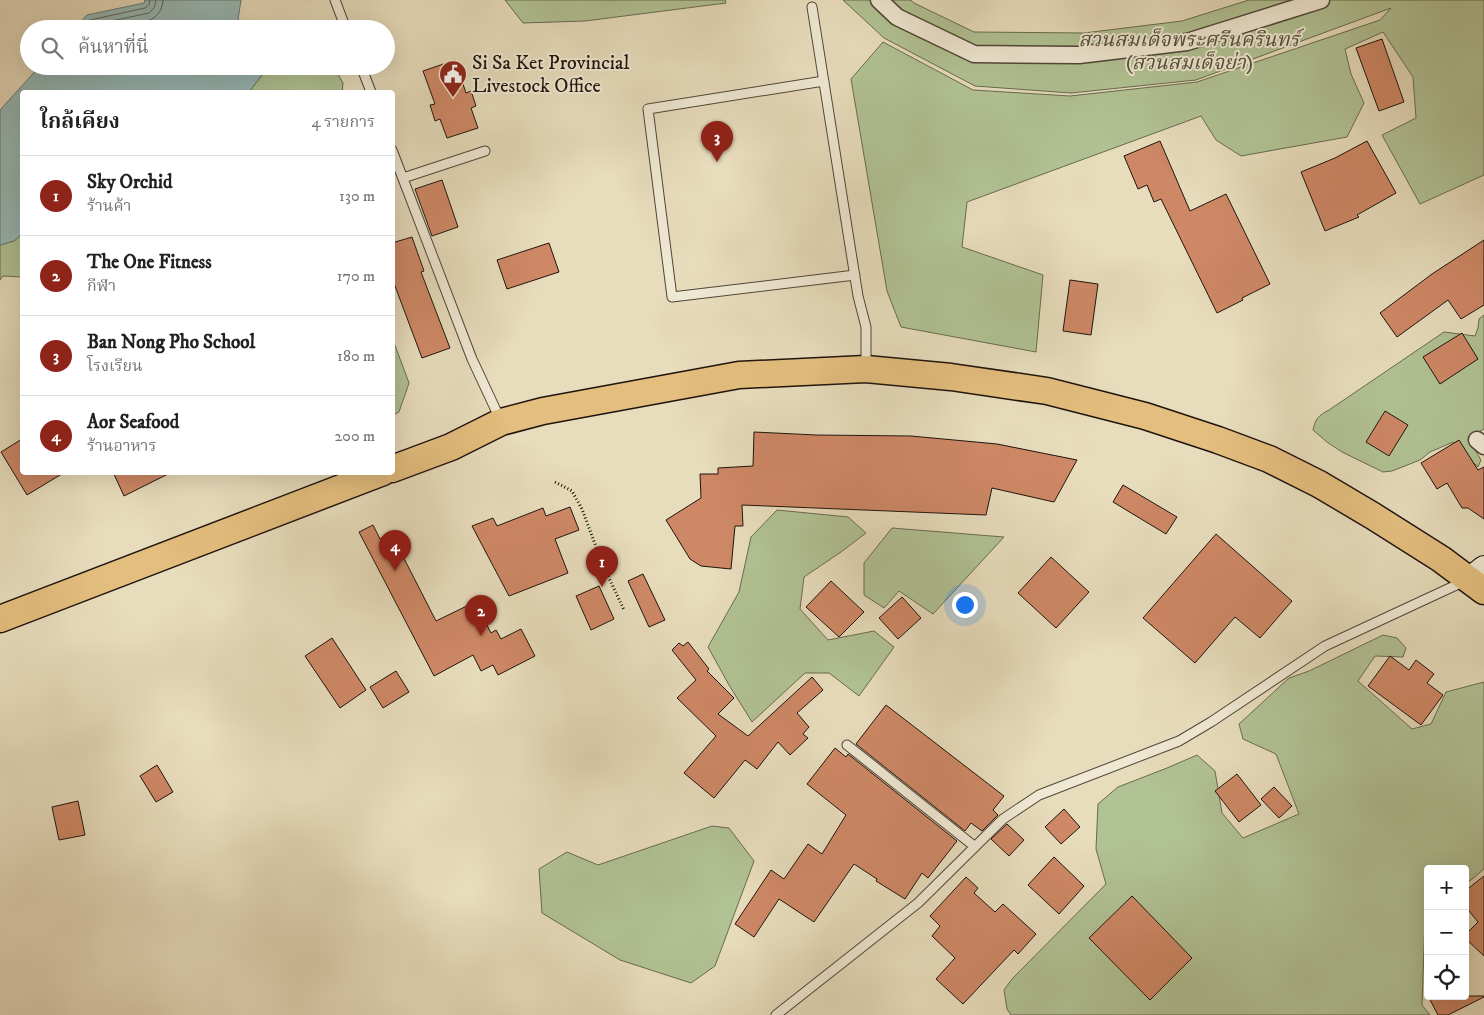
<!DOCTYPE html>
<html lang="th">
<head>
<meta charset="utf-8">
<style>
	:root { --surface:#fff; --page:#f6f6f6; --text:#202124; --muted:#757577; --line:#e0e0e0; --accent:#8f2418 }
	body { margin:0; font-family:"IM FELL DW Pica","Noto Serif Thai",serif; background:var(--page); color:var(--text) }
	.controls { position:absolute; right:15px; bottom:15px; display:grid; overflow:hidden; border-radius:5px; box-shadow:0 5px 20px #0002 }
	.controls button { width:45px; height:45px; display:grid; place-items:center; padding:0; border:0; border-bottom:1px solid var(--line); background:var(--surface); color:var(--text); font:25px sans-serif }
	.you { position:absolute; left:964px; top:604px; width:18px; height:18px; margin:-12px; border:4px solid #fff; border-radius:50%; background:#1a73e8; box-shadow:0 0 0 8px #1a73e833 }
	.badge { display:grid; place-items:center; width:32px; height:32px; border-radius:50%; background:var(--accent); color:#fff; font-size:16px; font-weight:700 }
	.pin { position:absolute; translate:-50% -41px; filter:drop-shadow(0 1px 2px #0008) }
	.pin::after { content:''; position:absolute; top:26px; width:18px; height:15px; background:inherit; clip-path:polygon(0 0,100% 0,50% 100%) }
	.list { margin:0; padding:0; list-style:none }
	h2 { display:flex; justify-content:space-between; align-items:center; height:65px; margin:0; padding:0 20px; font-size:21px }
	h2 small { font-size:16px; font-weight:400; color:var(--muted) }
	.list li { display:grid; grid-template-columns:32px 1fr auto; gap:15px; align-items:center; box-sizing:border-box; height:80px; padding:0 20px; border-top:1px solid var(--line) }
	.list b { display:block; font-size:19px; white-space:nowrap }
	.list p { margin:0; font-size:16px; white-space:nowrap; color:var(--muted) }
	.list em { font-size:16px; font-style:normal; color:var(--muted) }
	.icon { flex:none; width:28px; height:28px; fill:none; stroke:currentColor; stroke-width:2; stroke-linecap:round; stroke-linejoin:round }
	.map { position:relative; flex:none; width:1484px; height:1015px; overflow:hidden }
	.search { position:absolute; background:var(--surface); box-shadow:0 5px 20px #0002; left:20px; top:20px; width:375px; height:55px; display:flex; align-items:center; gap:12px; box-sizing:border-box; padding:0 18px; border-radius:28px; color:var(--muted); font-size:19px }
	.panel { position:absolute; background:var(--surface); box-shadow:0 5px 20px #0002; left:20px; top:90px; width:375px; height:385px; border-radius:5px }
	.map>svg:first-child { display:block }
	.green { fill:#b1c294; stroke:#686b50 }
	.water { fill:#98bab8; stroke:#677874 }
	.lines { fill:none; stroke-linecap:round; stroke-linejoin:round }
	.shore { stroke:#5b6762; stroke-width:1 }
	.building { fill:#ce8866; stroke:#1e140d }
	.service-casing { stroke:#504639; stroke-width:11 }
	.minor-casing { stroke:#504639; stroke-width:19 }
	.secondary-casing { stroke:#1e140d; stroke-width:26 }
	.primary-casing { stroke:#1e140d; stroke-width:29 }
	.path { stroke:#1e140d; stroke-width:3; stroke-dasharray:1 2.5; stroke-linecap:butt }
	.service { stroke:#efe8d3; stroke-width:9 }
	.minor { stroke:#efe8d3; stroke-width:16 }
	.secondary { stroke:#efe8d3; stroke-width:24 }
	.primary { stroke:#e4be7e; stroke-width:26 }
	.labels { text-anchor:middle; stroke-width:4; stroke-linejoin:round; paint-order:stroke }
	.park-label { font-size:20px; font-style:italic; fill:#51513c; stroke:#efe8d3 }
	.poi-label { font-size:20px; fill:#1e140d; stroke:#efe8d3; text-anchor:start }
</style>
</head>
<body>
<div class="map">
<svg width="1484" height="1015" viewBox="0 0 1484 1015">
	<rect width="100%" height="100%" fill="#e7dcbc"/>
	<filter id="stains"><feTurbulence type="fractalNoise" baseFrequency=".004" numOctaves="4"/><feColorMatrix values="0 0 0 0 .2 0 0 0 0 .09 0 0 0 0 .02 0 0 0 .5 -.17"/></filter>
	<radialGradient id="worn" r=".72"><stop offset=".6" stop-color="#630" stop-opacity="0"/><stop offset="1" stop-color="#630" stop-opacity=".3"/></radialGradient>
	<!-- green -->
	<path class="green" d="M 505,0 L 725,0 L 726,3 L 585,21 L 523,23 Z
		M 843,0 L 911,0 L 914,3 L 974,32 L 1084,33 L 1182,21 L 1249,0 L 1484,0 L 1484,175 L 1420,204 L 1382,135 L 1416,118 L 1413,77 L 1383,32 L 1345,49 L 1351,74 L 1364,103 L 1347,137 L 1241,156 L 1216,140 L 1201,116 L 967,202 L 962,247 L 1043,275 L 1036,352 L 901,327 L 887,291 L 851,79 L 883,42 L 973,90 L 1070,96 L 1197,82 L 1380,20 L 1391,8 L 1196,80 L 1071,93 L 975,86 L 884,38 Z
		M 264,66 L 333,66 L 343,83 L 342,92 L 249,92 L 265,71 Z
		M 22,234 L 22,277 L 3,276 L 0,280 L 0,245 L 14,241 Z
		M 1484,315 L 1484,429 L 1479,432 L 1471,443 L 1481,460 L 1478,467 L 1453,442 L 1430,452 L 1420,460 L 1392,471 L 1383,472 L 1342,452 L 1327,442 L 1313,430 C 1315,419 1319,415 1329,410 L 1444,332 L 1475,336 L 1478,328 L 1479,319 Z
		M 393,340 L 409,383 L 399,412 L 393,415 Z
		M 777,510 L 848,517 L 866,533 L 841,552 L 804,577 L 800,609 L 828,640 L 874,631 L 894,647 L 859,696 L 829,673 L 805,673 L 752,722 L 729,685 L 708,647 L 739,592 L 751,537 Z
		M 892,528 L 1004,537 L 933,614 L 899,591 L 884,608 L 864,595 L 864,563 Z
		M 1383,635 L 1397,638 L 1406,648 L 1403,657 L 1375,656 L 1358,681 L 1412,729 L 1431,724 L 1446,692 L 1484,682 L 1484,869 L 1465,885 L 1465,869 L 1428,869 L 1428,916 L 1425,919 L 1422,1005 L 1430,1015 L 1011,1015 L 1007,1009 L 1004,990 L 1012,979 L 1106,884 L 1096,849 L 1098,804 L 1118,787 L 1167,768 L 1197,755 L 1215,771 L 1222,813 L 1243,838 L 1299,814 L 1276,754 L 1243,739 L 1239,724 L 1289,678 L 1309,671 Z
		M 712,826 L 729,828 L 754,861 L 715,966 L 691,983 L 620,960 L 542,913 L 539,869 L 567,852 L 598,865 Z"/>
	<!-- water -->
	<path class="water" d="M 145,0 L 241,0 L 238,20 L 246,29 L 74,29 L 87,15 L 144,3 Z
		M 40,66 L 264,66 L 265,71 L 249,92 L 22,92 L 22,234 L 14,241 L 0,245 L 0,110 Z"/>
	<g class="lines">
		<!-- shore -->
		<path class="shore" d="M 81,29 L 90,20 L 145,8 L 149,5 L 150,0
			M 90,29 L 93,25 L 149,13 L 154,8 L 156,0
			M 113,29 C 133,25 162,25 163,0"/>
	</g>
	<!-- building -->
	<path class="building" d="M 1382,39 L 1404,102 L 1379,111 L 1356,48 Z
		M 455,60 L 466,93 L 471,91 L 476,106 L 471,108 L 478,128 L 447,138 L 440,119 L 435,121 L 430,105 L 435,104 L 423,71 Z
		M 1160,141 L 1190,211 L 1226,194 L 1270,284 L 1242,298 L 1243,300 L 1217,313 L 1161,199 L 1154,202 L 1147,185 L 1138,189 L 1124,156 Z
		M 1367,141 L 1396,193 L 1357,215 L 1359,217 L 1325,231 L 1301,172 L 1335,158 Z
		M 442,180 L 458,227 L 432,236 L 415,189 Z
		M 412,237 L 424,271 L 421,272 L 450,348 L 422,358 L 392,278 L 392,243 Z
		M 1484,240 L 1484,305 L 1461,319 L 1448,300 L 1397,337 L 1380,313 L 1432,274 Z
		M 549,243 L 559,272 L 507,289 L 497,260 Z
		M 1070,280 L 1098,284 L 1091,335 L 1063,331 Z
		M 1462,333 L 1478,359 L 1440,384 L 1423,357 Z
		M 1385,411 L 1408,425 L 1389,456 L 1366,442 Z
		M 754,432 L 816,435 L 911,436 L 997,444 L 1077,460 L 1054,502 L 992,488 L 986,515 L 742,505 L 743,526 L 735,526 L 731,569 L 701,566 L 690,559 L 666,520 L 701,498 L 700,474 L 718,474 L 718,468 L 753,466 Z
		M 22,439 L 22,472 L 65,472 L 27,495 L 1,452 Z
		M 1459,440 L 1478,470 L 1484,467 L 1484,519 L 1468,508 L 1462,508 L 1447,483 L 1437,489 L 1421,463 Z
		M 113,472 L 172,472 L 124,496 Z
		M 1123,485 L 1177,517 L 1166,534 L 1113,502 Z
		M 570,507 L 579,530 L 555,539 L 568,573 L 509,596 L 472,526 L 493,518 L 497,526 L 543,508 L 546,516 Z
		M 373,525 L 380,539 L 391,533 L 436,621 L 475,602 L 491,633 L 496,630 L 501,639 L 521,629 L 535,656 L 498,675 L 493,665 L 481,671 L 473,655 L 434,676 L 359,532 Z
		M 1216,534 L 1292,601 L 1260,638 L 1235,617 L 1195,663 L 1143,618 Z
		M 1051,557 L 1089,592 L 1056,628 L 1018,593 Z
		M 643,574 L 665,620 L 649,627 L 628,581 Z
		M 831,581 L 864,612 L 839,637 L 806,607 Z
		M 599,586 L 614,619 L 591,630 L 576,596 Z
		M 902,597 L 921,618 L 898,639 L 879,618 Z
		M 332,638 L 366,690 L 340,708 L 305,656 Z
		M 688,642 L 709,669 L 707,671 L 734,698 L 718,714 L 748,736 L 812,677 L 823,690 L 797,713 L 809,727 L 803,734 L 808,738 L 790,755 L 778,742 L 757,769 L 745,760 L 714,798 L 684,773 L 716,736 L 677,698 L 696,680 L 672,650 L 679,643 L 683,646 Z
		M 1390,656 L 1409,670 L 1416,660 L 1434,674 L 1427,683 L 1443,695 L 1421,725 L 1368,686 Z
		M 396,671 L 409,692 L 383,708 L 370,687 Z
		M 886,705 L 1004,796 L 993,810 L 998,815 L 982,831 L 971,823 L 965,831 L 856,744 Z
		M 835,748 L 846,757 L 848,754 L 957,841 L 928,878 L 922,873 L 905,899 L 876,881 L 877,879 L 854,864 L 814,922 L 779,899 L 754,937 L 735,924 L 771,870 L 784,879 L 808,844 L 822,854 L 846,815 L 807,784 Z
		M 157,765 L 173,792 L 156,802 L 140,776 Z
		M 1237,774 L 1261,805 L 1239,822 L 1215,791 Z
		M 1274,787 L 1292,806 L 1279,818 L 1261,799 Z
		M 78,801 L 85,835 L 59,840 L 52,807 Z
		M 1064,809 L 1080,827 L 1061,844 L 1045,827 Z
		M 1007,824 L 1024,840 L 1009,856 L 991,839 Z
		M 1054,857 L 1084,886 L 1059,914 L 1028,885 Z
		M 1484,876 L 1484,956 L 1465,938 L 1465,935 L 1478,922 L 1465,906 L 1465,891 Z
		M 966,877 L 978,888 L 974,893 L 995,912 L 1003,904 L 1036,934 L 1018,954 L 1014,950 L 963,1004 L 936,979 L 955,958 L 932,936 L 940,926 L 930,916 Z
		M 1132,896 L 1192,958 L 1150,1000 L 1089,938 Z
		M 1428,996 L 1484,996 L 1484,997 L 1448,1015 L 1438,1015 Z"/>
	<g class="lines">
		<!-- service casing -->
		<g class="service-casing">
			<path id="service" d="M 335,0 L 346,29
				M 812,7 L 858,296 L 866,327 L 866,367
				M 361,66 L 371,92
				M 824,81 L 648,109 L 672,297 L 855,275
				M 392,150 L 472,359 L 500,419
				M 403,178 L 485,151
				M 847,745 L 974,846
				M 776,1015 L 918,903 L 1003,819 L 1039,795 L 1179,741 L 1211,722 L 1325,646 L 1465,581"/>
		</g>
		<!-- minor casing -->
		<g class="minor-casing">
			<path id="minor" d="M 879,0 L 897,17 L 974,54 L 1079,55 L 1187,42 L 1321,0
				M 1477,440 L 1484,446"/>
		</g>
		<!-- secondary casing -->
		<g class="secondary-casing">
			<path id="secondary" d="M 1469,580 L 1484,568"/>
		</g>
		<!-- primary casing -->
		<g class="primary-casing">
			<path id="primary" d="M 392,469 L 451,447 L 501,422 L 543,411 L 739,375 L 866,369 L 951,377 L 1047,391 L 1145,416 L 1218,440 L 1269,459 L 1319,484 L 1373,516 L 1441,559 L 1484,591
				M 0,619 L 383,472"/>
		</g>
		<!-- path -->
		<path class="path" d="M 555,482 L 572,491 L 582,509 L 602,563 L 624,610"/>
		<!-- service -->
		<use href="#service" class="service"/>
		<!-- minor -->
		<use href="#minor" class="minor"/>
		<!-- secondary -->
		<use href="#secondary" class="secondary"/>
		<!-- primary -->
		<use href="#primary" class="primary"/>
	</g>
	<!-- icons -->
	<defs>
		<g id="civic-pin" transform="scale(1.4375)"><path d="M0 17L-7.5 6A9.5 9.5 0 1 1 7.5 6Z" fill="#8f2418" stroke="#efe8d3"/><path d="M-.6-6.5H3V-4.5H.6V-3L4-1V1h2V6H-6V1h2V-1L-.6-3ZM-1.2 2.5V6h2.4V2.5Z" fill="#fff"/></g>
	</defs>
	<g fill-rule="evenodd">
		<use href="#civic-pin" x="453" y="74"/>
	</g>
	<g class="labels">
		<!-- park labels -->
		<g class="park-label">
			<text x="1189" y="46">สวนสมเด็จพระศรีนครินทร์<tspan x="1189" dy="23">(สวนสมเด็จย่า)</tspan></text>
		</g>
		<!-- poi labels -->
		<g class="poi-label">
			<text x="472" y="69">Si Sa Ket Provincial<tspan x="472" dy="23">Livestock Office</tspan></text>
		</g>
	</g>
	<rect width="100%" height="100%" filter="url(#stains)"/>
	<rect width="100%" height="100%" fill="url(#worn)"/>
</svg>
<div class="controls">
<button>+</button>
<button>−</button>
<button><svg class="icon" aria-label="locate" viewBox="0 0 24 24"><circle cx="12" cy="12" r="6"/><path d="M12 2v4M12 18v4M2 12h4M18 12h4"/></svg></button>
</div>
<div class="you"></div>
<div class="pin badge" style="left:602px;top:587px">1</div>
<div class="pin badge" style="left:481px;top:636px">2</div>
<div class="pin badge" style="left:717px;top:162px">3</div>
<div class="pin badge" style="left:395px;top:571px">4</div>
<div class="search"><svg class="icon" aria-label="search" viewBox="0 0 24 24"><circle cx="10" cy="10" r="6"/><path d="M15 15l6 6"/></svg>ค้นหาที่นี่</div>
<section class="panel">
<h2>ใกล้เคียง<small>4 รายการ</small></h2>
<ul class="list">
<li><span class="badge">1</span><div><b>Sky Orchid</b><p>ร้านค้า</p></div><em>130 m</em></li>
<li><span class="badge">2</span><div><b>The One Fitness</b><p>กีฬา</p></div><em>170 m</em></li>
<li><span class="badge">3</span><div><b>Ban Nong Pho School</b><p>โรงเรียน</p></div><em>180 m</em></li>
<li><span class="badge">4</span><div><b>Aor Seafood</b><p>ร้านอาหาร</p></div><em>200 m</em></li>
</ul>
</section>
</div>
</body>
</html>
